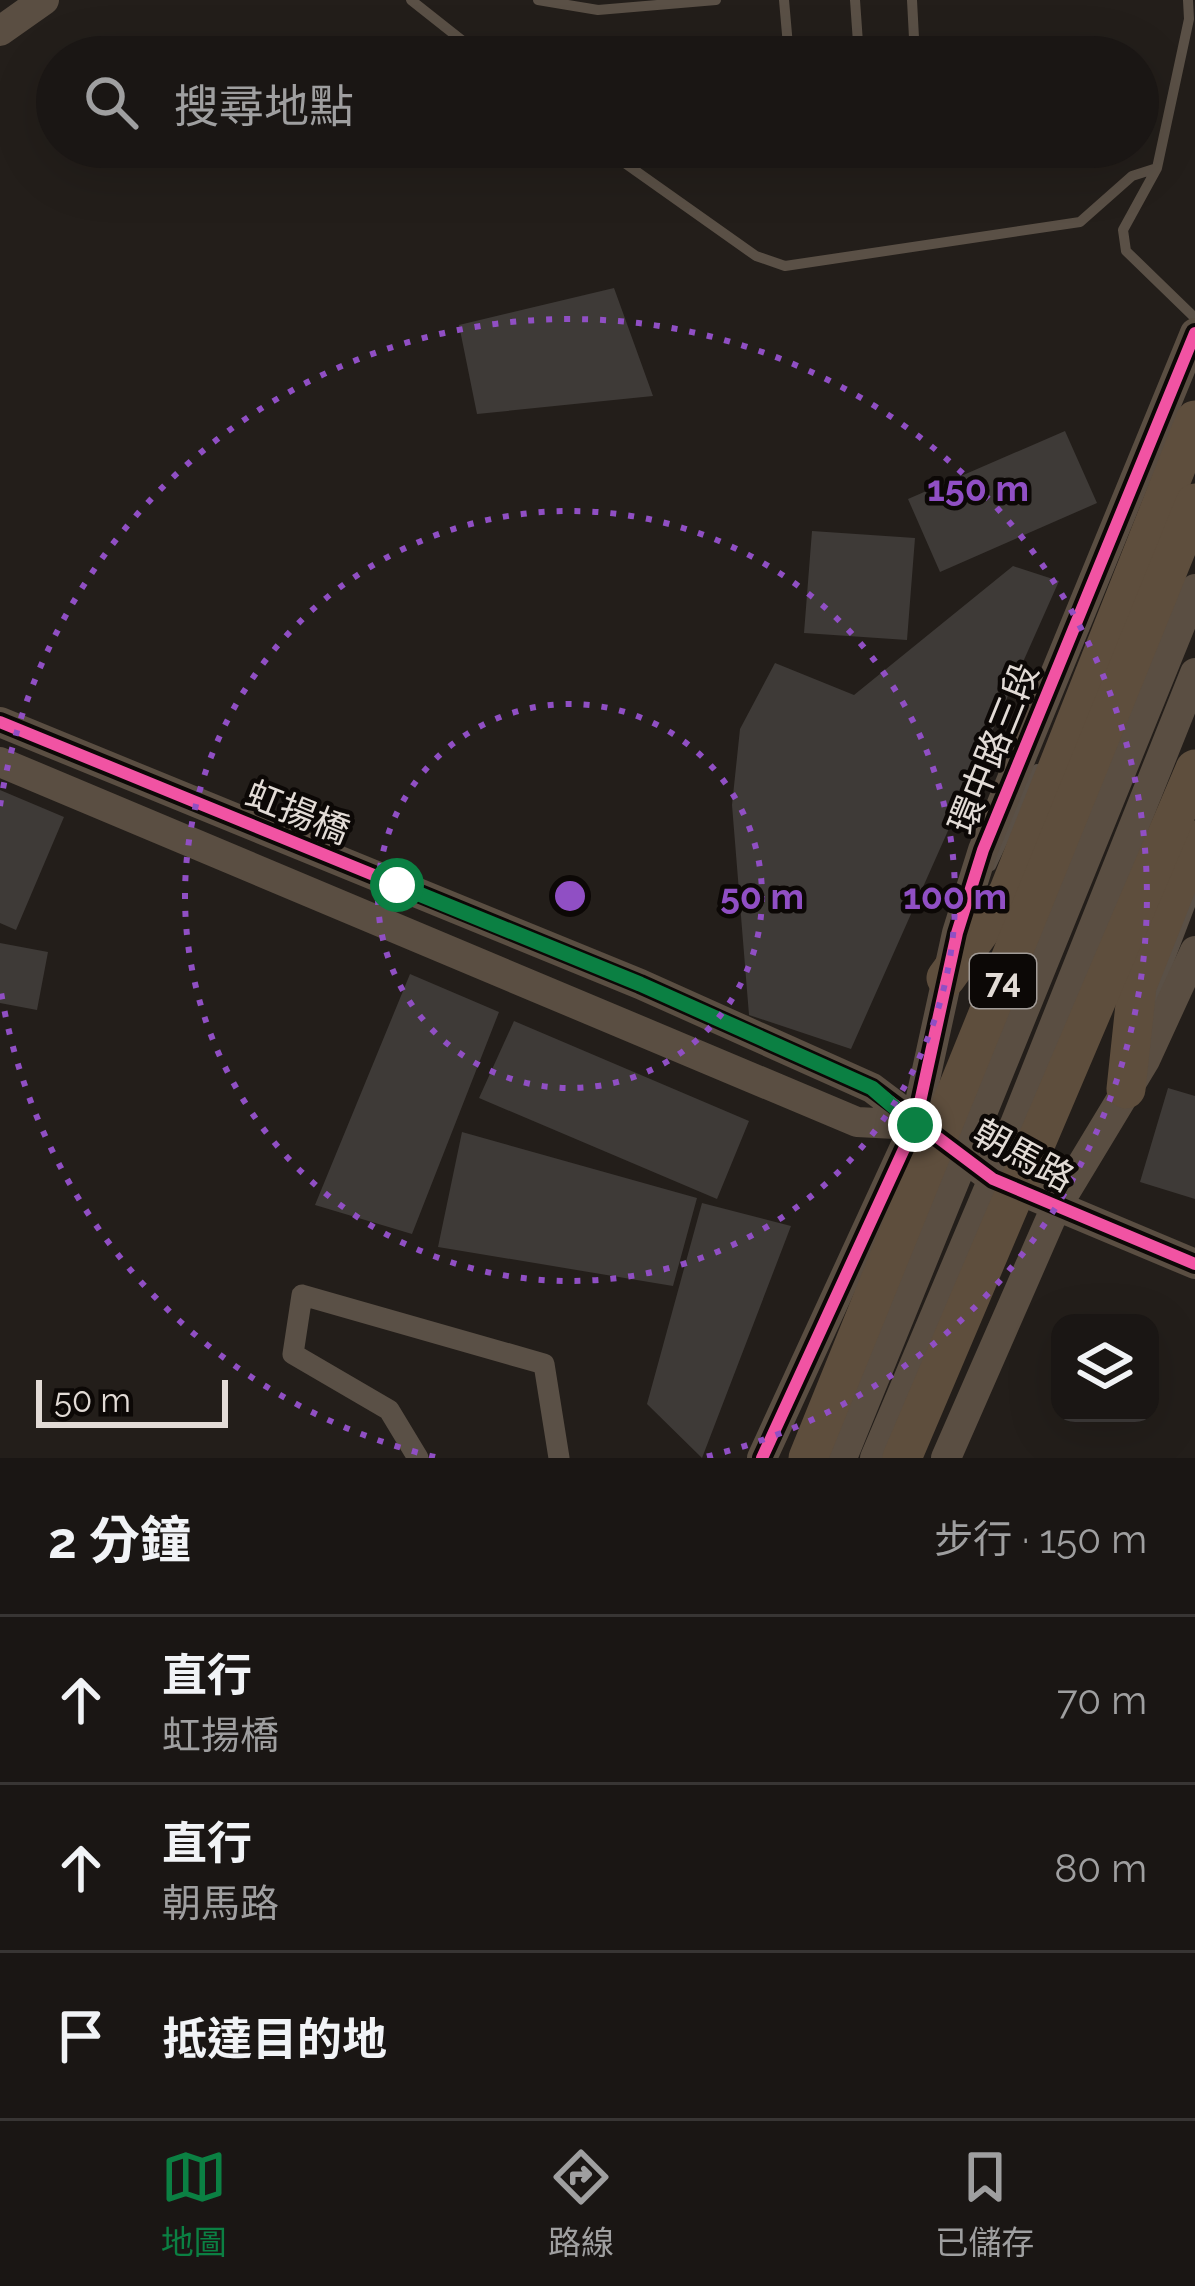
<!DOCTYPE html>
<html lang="zh-TW">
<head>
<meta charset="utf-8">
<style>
	:root { --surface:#1a1614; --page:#231f1d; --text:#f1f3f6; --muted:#9f9fa0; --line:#383534; --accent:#0b8043 }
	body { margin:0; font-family:Raleway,"Noto Sans TC",sans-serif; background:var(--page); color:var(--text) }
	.controls { position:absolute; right:36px; bottom:36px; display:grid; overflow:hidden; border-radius:24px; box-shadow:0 12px 48px #0002 }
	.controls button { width:108px; height:108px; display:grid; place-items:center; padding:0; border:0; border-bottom:3px solid var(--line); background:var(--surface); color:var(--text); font:60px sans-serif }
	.scale { position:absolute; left:36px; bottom:30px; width:192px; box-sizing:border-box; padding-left:12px; border:6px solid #e2dbd6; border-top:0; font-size:33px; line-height:42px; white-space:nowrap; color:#e2dbd6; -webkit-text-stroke:9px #0c0806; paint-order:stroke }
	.stop { position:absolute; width:36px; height:36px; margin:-27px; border:9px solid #0b8043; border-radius:50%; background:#fff }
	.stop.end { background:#0b8043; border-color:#fff; box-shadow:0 3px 12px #0008 }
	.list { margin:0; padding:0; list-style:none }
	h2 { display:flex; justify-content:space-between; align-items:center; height:156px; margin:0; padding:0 48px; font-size:51px }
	h2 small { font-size:39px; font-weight:400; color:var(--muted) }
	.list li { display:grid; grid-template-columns:78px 1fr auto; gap:36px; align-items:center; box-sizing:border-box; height:168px; padding:0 48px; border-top:3px solid var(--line) }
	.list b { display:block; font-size:45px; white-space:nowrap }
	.list p { margin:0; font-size:39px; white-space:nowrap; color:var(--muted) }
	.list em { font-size:39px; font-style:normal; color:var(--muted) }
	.icon { flex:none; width:66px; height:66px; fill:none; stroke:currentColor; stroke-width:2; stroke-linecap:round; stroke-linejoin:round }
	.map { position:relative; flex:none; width:1195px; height:1458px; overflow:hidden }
	.search { position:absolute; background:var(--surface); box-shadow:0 12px 48px #0002; left:36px; right:36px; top:36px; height:132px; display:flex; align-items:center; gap:30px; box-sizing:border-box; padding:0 42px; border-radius:66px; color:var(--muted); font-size:45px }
	.sheet { height:660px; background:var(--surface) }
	nav { display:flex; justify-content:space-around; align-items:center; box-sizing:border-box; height:168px; border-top:3px solid var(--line); background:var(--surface); font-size:33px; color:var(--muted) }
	nav a { display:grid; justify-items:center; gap:6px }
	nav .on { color:var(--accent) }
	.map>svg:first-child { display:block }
	.building { fill:#3e3a37 }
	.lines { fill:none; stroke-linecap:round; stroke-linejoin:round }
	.lane { stroke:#5a5046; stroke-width:10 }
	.street { stroke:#5a5046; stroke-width:21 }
	.secondary { stroke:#5a4e42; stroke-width:30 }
	.highway { stroke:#5e4e3d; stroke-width:39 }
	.highway-bridge { stroke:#5e4e3d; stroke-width:39 }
	.cycleway-casing { stroke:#0c0806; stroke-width:20 }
	.cycleway { stroke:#f153a3; stroke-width:12 }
	.route { stroke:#0b8043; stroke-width:15 }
	.ring { fill:none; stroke:#904fc4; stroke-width:6; stroke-dasharray:6 12 }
	.labels { text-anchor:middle; stroke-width:9; stroke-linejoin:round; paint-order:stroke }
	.shield { fill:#0c0806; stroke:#a29c98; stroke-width:3 }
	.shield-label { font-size:33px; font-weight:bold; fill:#e2dbd6 }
	.street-label { font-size:36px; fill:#e2dbd6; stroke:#0c0806 }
	.centre { fill:#904fc4; stroke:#0c0806; stroke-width:6 }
	.ring-label { font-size:36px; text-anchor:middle; font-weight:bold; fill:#904fc4; stroke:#0c0806; stroke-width:9; stroke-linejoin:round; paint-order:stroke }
</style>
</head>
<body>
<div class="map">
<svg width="1195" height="1458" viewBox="0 0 1195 1458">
	<rect width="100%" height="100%" fill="#231e1a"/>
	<!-- building -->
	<path class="building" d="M 614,288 L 653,396 L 477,414 L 459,325 Z
		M 1065,431 L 1097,503 L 940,572 L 908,499 Z
		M 812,531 L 915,538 L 907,640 L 804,633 Z
		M 1013,566 L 1059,581 L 851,1049 L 749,1015 L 732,805 L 740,729 L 775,663 L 854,695 Z
		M 0,790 L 64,817 L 16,930 L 0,923 Z
		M 0,943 L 48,952 L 37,1010 L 0,1003 Z
		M 410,974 L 499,1012 L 412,1234 L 315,1205 Z
		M 514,1021 L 749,1121 L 717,1199 L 479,1098 Z
		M 1168,1088 L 1195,1096 L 1195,1199 L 1140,1182 Z
		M 462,1132 L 697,1198 L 673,1286 L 438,1247 Z
		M 702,1203 L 791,1226 L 702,1458 L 647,1404 Z"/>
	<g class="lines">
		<!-- lane -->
		<path class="lane" d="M 411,0 L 483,57
			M 538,0 L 598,10 L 716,0
			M 784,0 L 789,57
			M 855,0 L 859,57
			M 912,0 L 915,57
			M 1188,0 L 1189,19 L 1157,168 L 1123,230 L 1126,251 L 1195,318
			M 602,147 L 756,256 L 785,266 L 1080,222 L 1132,176 L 1157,168
			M 796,147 L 797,155 L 921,152 L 920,147
			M 991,866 L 1037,769
			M 1152,1006 L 1195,893"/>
		<!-- street -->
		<path class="street" d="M 418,1458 L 389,1410 L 293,1354 L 302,1295 L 544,1364 L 559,1458"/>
		<!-- secondary -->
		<path class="secondary" d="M 0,31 L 44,0
			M 0,722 L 640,984 L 872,1088 L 993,1179 L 1195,1264
			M 0,762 L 857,1122 L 915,1125
			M 762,1458 L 915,1125 L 957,933 L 983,850 L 1195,333
			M 842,1458 L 1195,589
			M 875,1458 L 993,1179 L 1195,673
			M 946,1458 L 1055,1209 L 1145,1060 L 1195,951"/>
		<!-- highway -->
		<path class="highway" d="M 946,978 L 1008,893 L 1195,420
			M 1126,1089 L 1137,986 L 1195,840"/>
		<!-- highway-bridge -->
		<path class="highway-bridge" d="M 808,1458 L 1195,503
			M 902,1458 L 1195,769"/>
		<!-- cycleway casing -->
		<g class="cycleway-casing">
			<path id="cycleway" d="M 0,722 L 640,984 L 872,1088 L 993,1179 L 1195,1264
				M 762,1458 L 915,1125 L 957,933 L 983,850 L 1195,333"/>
		</g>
		<!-- cycleway -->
		<use href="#cycleway" class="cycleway"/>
	</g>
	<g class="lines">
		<!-- route -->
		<path class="route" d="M 397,885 L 640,984 L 872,1088 L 915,1125"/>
	</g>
	<!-- distance rings -->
	<g class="ring">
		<circle cx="570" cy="896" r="192"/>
		<circle cx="570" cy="896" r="385"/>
		<path d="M435 1457A577 577 0 0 1 0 986M0 806A577 577 0 1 1 705 1457"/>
	</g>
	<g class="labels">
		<!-- shield labels -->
		<rect class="shield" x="970" y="954" width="66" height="54" rx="9"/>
		<g class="shield-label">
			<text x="1003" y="993">74</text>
		</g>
		<!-- street labels -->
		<g class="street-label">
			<text transform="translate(993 748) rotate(-68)" y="13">環中路三段</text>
			<text transform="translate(298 812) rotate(22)" y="13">虹揚橋</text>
			<text transform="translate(1024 1155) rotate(29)" y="13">朝馬路</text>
		</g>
	</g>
	<circle cx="570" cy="896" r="18" class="centre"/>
	<g class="ring-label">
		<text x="978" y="501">150 m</text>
		<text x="762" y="909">50 m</text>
		<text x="955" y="909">100 m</text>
	</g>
</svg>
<div class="controls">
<button><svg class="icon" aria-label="layers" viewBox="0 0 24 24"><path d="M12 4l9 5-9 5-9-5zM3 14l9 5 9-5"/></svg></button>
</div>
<div class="scale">50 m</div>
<div class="stop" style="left:397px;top:885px"></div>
<div class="stop end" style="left:915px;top:1125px"></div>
<div class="search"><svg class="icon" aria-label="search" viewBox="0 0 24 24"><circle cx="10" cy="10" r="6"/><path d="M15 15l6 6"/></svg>搜尋地點</div>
</div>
<section class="sheet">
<h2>2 分鐘<small>步行 · 150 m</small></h2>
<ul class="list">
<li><svg class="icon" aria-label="ahead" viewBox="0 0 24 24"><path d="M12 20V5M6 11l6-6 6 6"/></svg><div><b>直行</b><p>虹揚橋</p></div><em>70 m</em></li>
<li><svg class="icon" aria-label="ahead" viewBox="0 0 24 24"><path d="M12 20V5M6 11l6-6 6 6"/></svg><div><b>直行</b><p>朝馬路</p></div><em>80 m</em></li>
<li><svg class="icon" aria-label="arrive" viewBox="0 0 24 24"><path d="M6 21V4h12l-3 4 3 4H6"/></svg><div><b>抵達目的地</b></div></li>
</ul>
</section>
<nav>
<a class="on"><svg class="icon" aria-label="map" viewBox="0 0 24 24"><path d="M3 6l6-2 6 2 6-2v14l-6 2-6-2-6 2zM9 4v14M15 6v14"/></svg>地圖</a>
<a><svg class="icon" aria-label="directions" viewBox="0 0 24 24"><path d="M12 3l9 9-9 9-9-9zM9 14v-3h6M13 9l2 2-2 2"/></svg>路線</a>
<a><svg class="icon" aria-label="saved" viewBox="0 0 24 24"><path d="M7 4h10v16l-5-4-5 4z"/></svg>已儲存</a>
</nav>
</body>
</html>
